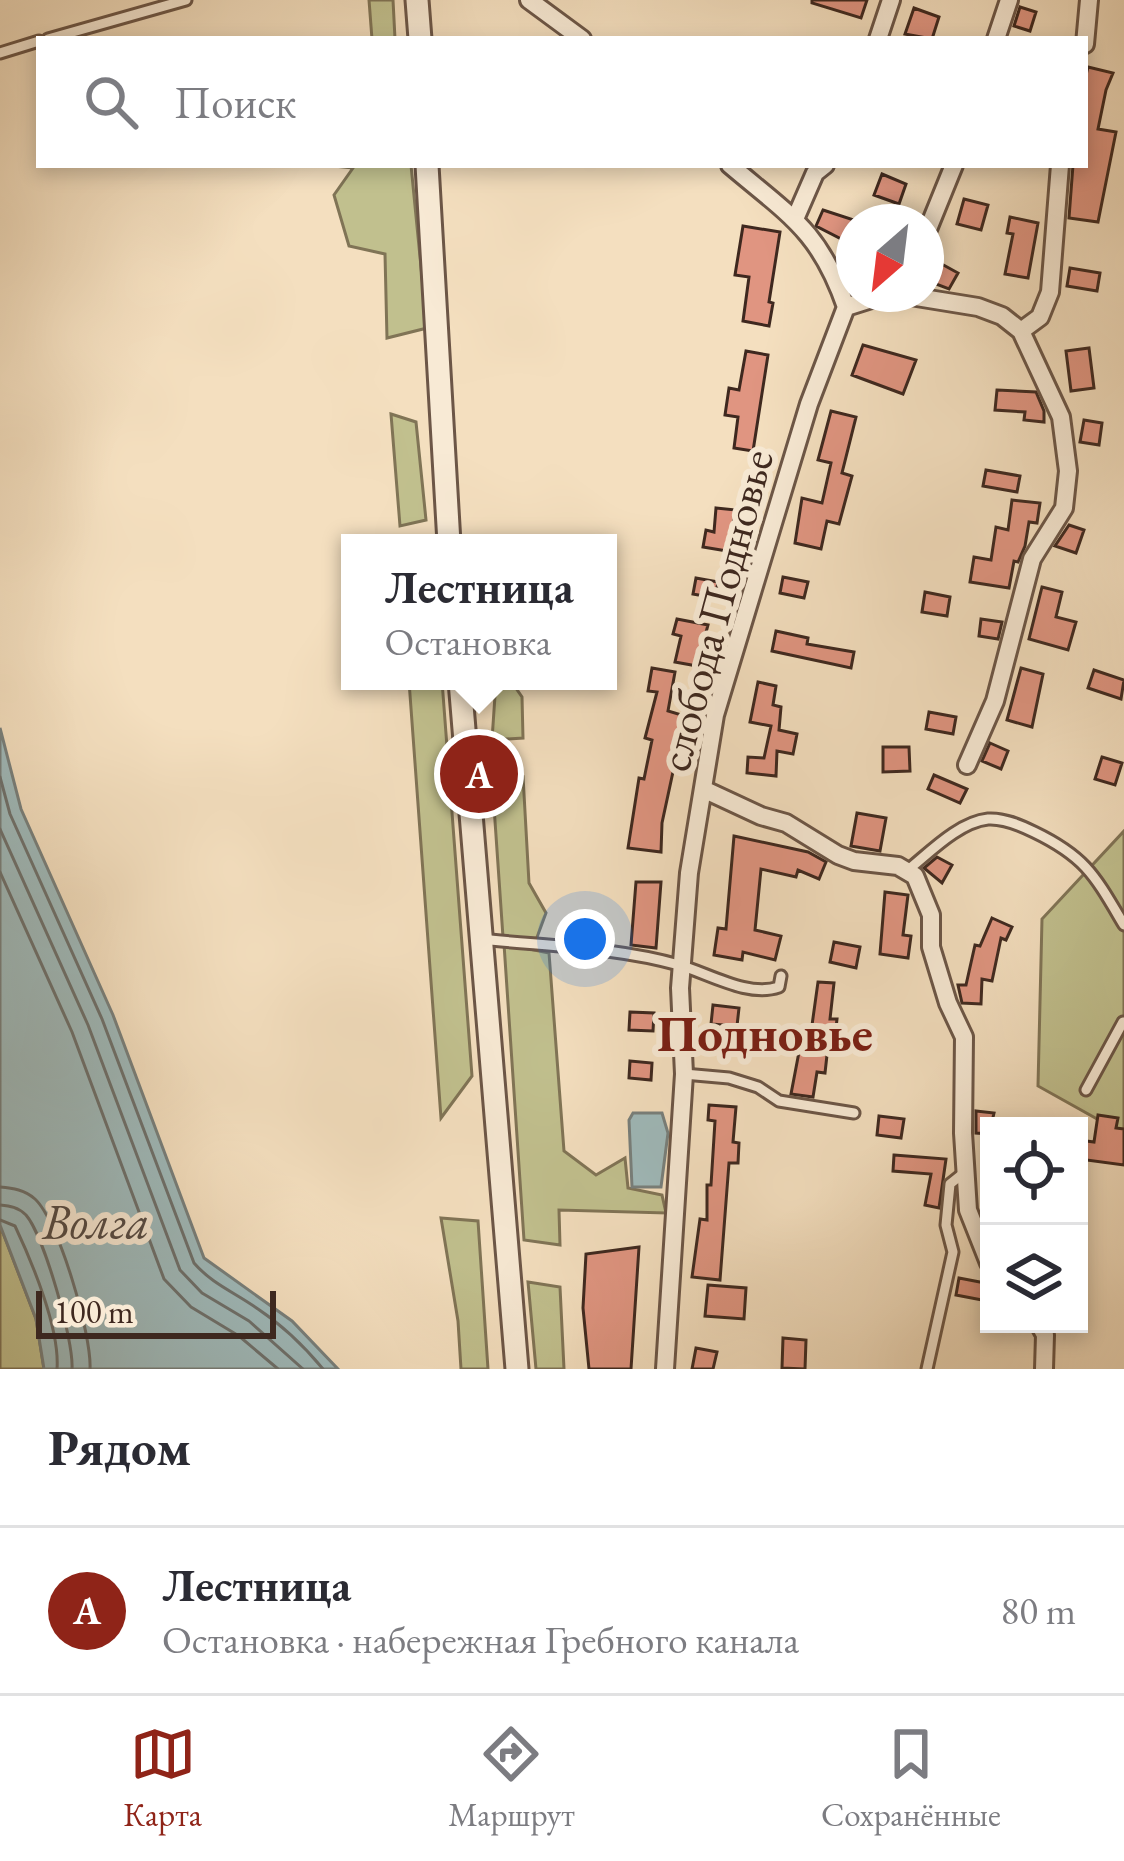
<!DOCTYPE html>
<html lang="ru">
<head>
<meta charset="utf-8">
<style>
	:root { --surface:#fff; --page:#f7f7f7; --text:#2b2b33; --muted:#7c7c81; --line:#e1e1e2; --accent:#8f2418 }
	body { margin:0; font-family:"EB Garamond",serif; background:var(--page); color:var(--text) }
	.controls { position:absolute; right:36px; bottom:36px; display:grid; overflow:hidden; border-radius:0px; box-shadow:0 6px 18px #0003 }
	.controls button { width:108px; height:108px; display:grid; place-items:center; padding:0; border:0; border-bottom:3px solid var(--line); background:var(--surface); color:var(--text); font:60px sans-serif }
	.compass { position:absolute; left:836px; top:204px; width:108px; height:108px; border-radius:50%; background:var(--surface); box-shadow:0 6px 18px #0003; rotate:208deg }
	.scale { position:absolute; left:36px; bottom:30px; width:240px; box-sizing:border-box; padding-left:12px; border:6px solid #3e281f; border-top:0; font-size:33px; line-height:42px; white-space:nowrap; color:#3e281f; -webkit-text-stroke:9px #f8ead5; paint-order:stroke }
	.you { position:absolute; left:585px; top:939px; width:42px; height:42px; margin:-30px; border:9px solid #fff; border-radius:50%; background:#1a73e8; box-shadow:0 0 0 18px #1a73e833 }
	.badge { display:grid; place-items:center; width:78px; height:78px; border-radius:50%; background:var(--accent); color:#fff; font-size:39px; font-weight:700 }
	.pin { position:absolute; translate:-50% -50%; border:6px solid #fff; box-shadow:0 3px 12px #0006 }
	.popup { position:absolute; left:341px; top:534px; width:276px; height:156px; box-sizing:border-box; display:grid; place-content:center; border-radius:0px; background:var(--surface); filter:drop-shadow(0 3px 9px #0005); font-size:39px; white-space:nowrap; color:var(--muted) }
	.popup b { font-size:45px; color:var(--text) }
	.popup::after { content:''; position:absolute; left:50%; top:100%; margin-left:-24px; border:24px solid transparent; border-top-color:var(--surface) }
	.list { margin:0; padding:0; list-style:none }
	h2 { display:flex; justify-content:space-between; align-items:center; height:156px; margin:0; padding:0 48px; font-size:51px }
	h2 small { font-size:39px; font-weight:400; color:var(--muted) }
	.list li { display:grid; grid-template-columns:78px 1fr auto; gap:36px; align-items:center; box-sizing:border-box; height:168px; padding:0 48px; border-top:3px solid var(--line) }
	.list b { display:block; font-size:45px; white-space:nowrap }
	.list p { margin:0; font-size:39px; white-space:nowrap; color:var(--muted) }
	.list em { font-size:39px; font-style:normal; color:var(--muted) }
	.icon { flex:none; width:66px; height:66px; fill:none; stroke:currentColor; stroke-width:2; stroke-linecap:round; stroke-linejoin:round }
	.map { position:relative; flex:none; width:1124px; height:1369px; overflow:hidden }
	.search { position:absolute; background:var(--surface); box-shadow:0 6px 18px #0003; left:36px; right:36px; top:36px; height:132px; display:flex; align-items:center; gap:30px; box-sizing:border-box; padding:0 42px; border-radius:0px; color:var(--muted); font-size:45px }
	.sheet { height:324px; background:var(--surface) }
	nav { display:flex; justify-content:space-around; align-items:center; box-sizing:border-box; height:168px; border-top:3px solid var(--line); background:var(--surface); font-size:33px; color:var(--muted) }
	nav a { display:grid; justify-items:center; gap:6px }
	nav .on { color:var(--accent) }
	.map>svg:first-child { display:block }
	.green { fill:#c1c08e; stroke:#807456; stroke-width:3 }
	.water { fill:#9fbabb; stroke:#78807d; stroke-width:3 }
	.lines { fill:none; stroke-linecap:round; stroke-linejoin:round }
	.shore { stroke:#6e716d; stroke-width:3 }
	.building { fill:#e09581; stroke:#3e281f; stroke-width:3 }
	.service-casing { stroke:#6c5647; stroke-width:15 }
	.minor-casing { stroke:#6c5647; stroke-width:22 }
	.tertiary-casing { stroke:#6c5647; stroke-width:27 }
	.service { stroke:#f8ead5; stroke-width:9 }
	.minor { stroke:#f8ead5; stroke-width:16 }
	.tertiary { stroke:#f8ead5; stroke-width:21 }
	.labels { text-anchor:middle; stroke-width:12; stroke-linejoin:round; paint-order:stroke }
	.street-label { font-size:45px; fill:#3e281f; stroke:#f8ead5 }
	.water-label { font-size:48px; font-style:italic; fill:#564c46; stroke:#f8ead5 }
	.quarter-label { font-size:51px; font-weight:bold; fill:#7a1f14; stroke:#f8ead5 }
</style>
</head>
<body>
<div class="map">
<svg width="1124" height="1369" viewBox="0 0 1124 1369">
	<rect width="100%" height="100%" fill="#f4dfbf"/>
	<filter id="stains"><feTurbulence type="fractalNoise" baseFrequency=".00167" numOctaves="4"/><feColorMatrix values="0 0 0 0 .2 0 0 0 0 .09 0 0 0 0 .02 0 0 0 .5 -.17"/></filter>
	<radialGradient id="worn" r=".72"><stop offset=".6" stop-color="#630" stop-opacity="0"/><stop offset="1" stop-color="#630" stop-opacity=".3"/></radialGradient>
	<!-- green -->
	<path class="green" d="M 369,0 L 393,0 L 395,39 L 372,39 Z
		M 324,165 L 411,165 L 427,328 L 387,338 L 385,254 L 349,246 L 334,195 L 353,168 Z
		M 391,414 L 416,422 L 426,520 L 400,526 Z
		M 409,681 L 442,681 L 472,1076 L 441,1118 Z
		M 496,681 L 511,681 L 522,697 L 523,738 L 492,740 Z
		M 512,762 L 523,776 L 529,883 L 546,913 L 536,940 L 503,937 L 491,763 Z
		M 1124,831 L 1124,1134 L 1038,1086 L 1042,919 Z
		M 504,944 L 549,953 L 564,1151 L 596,1175 L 625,1158 L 628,1188 L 662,1195 L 666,1213 L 559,1210 L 560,1245 L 524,1240 Z
		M 441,1218 L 478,1221 L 488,1369 L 461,1369 L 458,1321 Z
		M 0,1225 L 36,1319 L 44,1369 L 0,1369 Z
		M 528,1282 L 560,1287 L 564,1369 L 536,1369 Z"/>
	<!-- water -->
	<path class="water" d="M 0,728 L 21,809 L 113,1015 L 204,1258 L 292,1321 L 338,1369 L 44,1369 L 36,1319 L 0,1225 Z
		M 633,1113 L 662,1113 L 668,1133 L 661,1187 L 632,1187 L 629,1120 Z"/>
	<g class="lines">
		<!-- shore -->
		<path class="shore" d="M 0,777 L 10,814 L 102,1019 L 194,1263 C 212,1284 236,1293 258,1309 C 282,1325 304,1346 323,1369
			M 0,829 L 88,1025 L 180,1270 L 202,1293 L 249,1321 L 303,1369
			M 0,872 L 72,1032 L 164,1279 L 191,1307 L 239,1336 L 278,1369
			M 0,1187 C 13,1188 25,1190 35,1199 C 59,1221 92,1336 90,1369
			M 0,1205 C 10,1206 18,1207 26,1215 C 44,1236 74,1341 72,1369
			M 0,1220 L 15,1226 C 32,1262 60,1329 57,1369"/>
	</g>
	<!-- building -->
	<path class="building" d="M 812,0 L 867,0 L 861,18 L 812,3 Z
		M 1020,7 L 1036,12 L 1030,31 L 1014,26 Z
		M 914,8 L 939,17 L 932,39 L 905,34 Z
		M 1088,67 L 1113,73 L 1106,90 L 1098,129 L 1116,132 L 1098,222 L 1069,218 L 1073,165 L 1085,165 L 1085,79 Z
		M 882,174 L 906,184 L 899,204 L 874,195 Z
		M 964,199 L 988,205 L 981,230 L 957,224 Z
		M 823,210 L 854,220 L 854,270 L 842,265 L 838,258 L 845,241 L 816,226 Z
		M 1010,217 L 1038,223 L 1028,278 L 1005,274 L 1013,234 L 1007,233 Z
		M 743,226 L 780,232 L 769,302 L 773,303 L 769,326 L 743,321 L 749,277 L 735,275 Z
		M 938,262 L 958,273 L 949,289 L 928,281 Z
		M 1070,268 L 1100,273 L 1097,291 L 1067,286 Z
		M 863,345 L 916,360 L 903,394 L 852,375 Z
		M 1089,348 L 1094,388 L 1071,391 L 1066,351 Z
		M 746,351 L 768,355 L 753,451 L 734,448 L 738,417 L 725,415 L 729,388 L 739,390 Z
		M 997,390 L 1036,392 L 1044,411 L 1044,422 L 1024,420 L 1025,412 L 995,410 Z
		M 831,411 L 856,417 L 842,473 L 852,476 L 839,524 L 827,521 L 821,549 L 795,543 L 802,498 L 822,503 L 831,463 L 818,460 Z
		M 1084,420 L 1102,423 L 1099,445 L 1080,442 Z
		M 986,470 L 1020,476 L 1017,492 L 983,486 Z
		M 1012,500 L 1040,503 L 1037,523 L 1029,522 L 1025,546 L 1018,562 L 1014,561 L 1009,588 L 970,582 L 974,557 L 991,560 L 996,527 L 1008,530 Z
		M 716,508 L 736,510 L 727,551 L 703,547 L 706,530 L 714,532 Z
		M 1069,525 L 1084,530 L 1076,553 L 1055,546 Z
		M 783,577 L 808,582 L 804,598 L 780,593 Z
		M 696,578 L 718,582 L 715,598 L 693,594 Z
		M 1042,587 L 1062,592 L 1056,617 L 1076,622 L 1068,650 L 1029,639 Z
		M 925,592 L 950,597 L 947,616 L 922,612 Z
		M 677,619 L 708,625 L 697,666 L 675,662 L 681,636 L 673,634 Z
		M 981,619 L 1002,622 L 998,639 L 979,636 Z
		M 776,631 L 808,638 L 807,644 L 854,652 L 851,668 L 772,651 Z
		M 652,668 L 675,672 L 668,711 L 685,716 L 662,823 L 661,852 L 628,848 L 639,778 L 644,779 L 652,740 L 645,738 L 657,692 L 648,691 Z
		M 1021,668 L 1043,674 L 1032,727 L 1007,720 Z
		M 1094,670 L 1124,680 L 1121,699 L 1088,688 Z
		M 758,682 L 776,686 L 773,705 L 781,707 L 779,730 L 797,734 L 793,754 L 777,751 L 776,776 L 747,773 L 748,757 L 764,758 L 771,726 L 750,722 Z
		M 929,712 L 956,717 L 953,734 L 926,729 Z
		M 990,743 L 1008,751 L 1001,769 L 982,761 Z
		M 883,747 L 909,747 L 910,771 L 883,772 Z
		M 1102,757 L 1122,763 L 1115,785 L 1095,779 Z
		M 934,775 L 967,789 L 960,803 L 928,789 Z
		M 857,813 L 886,818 L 880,851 L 851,846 Z
		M 734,836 L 808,852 L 826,862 L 819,879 L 798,870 L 796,877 L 761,869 L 755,930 L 781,936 L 775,960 L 743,952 L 742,960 L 714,955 L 718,928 L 726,929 Z
		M 937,857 L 952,865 L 942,883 L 924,868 Z
		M 636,882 L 661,882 L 656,948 L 631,945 Z
		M 885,892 L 908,895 L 903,935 L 911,936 L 908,958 L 880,954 Z
		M 992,918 L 1012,927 L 1006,940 L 1001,938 L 992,981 L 982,979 L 981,1004 L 962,1003 L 958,985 L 966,985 L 975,945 L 980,946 Z
		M 834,942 L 860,947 L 856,968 L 830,962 Z
		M 818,982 L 834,983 L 830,1019 L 837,1019 L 835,1037 L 829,1037 L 825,1073 L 817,1072 L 813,1097 L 791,1094 L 799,1052 L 808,1054 Z
		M 713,1005 L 739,1008 L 737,1026 L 711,1024 Z
		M 630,1012 L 654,1013 L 653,1031 L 629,1030 Z
		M 630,1061 L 652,1063 L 651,1080 L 629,1078 Z
		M 709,1105 L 736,1107 L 733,1142 L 739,1143 L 738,1163 L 729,1163 L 720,1280 L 692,1277 L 700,1219 L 707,1220 L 707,1185 L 711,1185 L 715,1121 L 708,1120 Z
		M 976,1111 L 994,1113 L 989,1134 L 976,1133 Z
		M 1098,1115 L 1118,1118 L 1116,1128 L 1124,1129 L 1124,1165 L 1079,1159 L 1079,1140 L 1094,1142 Z
		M 879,1116 L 904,1119 L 901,1138 L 877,1135 Z
		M 894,1155 L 946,1159 L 939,1208 L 925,1205 L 931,1174 L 893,1171 Z
		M 639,1247 L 631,1369 L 589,1369 L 583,1308 L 586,1254 Z
		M 959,1278 L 985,1283 L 982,1300 L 956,1295 Z
		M 708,1285 L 746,1288 L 744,1319 L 705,1316 Z
		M 783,1338 L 806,1340 L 805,1369 L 782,1368 Z
		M 696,1348 L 717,1352 L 713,1369 L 692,1369 Z"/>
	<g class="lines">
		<!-- service casing -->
		<g class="service-casing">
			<path id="service" d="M 48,39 L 186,0
				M 0,53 L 39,41
				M 909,869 C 930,852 959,822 988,819 C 1004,818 1020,825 1034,832 C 1086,857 1095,876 1124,925
				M 480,939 C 545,946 616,947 679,965 C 708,973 748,998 779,987 L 781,976
				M 684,1074 L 729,1078 L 758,1087 L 779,1101 L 854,1113
				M 1086,1090 L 1123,1022
				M 927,1369 L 953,1252 L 946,1225 L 950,1184 L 965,1172"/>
		</g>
		<!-- minor casing -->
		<g class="minor-casing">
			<path id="minor" d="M 529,0 L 582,39
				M 878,39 L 891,0
				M 996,39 L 1009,0
				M 1085,44 L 1089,0
				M 795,219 L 815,173 L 825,165
				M 926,234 L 954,165
				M 898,294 L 978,307 L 1002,316 L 1021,331 L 1061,417 L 1068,471 L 1064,508 L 1032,559 L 995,701 L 967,765
				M 846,307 L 887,294
				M 1021,331 L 1040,317 L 1050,292 L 1060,165
				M 703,789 L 761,816 L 786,823 L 838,855 L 854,861 L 898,866 L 915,876 L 931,915 L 931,947 L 948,1003 L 964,1037 L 963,1133 L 968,1210 L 989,1263
				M 1039,1324 L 1045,1335 L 1044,1369
				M 665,1369 L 684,1074 L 680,988 L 689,873 L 715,715 L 809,404 L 846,307 C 820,231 789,215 730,165"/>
		</g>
		<!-- tertiary casing -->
		<g class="tertiary-casing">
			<path id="tertiary" d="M 417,0 L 420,39
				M 427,165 L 449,543
				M 460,681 L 517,1369"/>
		</g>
		<!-- service -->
		<use href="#service" class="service"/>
		<!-- minor -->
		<use href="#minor" class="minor"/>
		<!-- tertiary -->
		<use href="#tertiary" class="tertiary"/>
	</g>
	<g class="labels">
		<!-- street labels -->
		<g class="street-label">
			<text transform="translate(715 610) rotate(-75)" y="16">слобода Подновье</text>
		</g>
		<!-- water labels -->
		<g class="water-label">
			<text x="96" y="1238">Волга</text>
		</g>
		<!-- quarter labels -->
		<g class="quarter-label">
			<text x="765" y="1051">Подновье</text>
		</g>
	</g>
	<rect width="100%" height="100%" filter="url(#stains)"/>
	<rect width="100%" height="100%" fill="url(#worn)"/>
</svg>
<div class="controls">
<button><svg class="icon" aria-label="locate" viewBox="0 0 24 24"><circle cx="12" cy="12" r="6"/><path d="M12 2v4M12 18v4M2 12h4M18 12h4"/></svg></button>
<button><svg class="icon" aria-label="layers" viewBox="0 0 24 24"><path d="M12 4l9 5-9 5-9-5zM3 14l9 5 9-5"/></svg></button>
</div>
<svg class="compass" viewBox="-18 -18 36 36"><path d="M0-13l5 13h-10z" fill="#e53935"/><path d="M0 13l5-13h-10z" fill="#7c7c81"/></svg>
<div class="scale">100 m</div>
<div class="you"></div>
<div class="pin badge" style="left:479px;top:774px">A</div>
<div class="popup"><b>Лестница</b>Остановка</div>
<div class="search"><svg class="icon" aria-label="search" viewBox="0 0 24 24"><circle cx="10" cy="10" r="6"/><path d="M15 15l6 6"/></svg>Поиск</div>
</div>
<section class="sheet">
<h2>Рядом<small></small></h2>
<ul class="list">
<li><span class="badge">A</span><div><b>Лестница</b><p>Остановка · набережная Гребного канала</p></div><em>80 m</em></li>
</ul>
</section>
<nav>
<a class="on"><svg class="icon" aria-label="map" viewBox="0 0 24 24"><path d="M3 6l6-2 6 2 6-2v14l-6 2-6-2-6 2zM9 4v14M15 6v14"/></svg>Карта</a>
<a><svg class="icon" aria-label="directions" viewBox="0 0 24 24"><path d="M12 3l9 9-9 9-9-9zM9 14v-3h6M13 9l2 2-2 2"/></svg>Маршрут</a>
<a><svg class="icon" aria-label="saved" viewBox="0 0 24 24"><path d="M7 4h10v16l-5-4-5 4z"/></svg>Сохранённые</a>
</nav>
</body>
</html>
